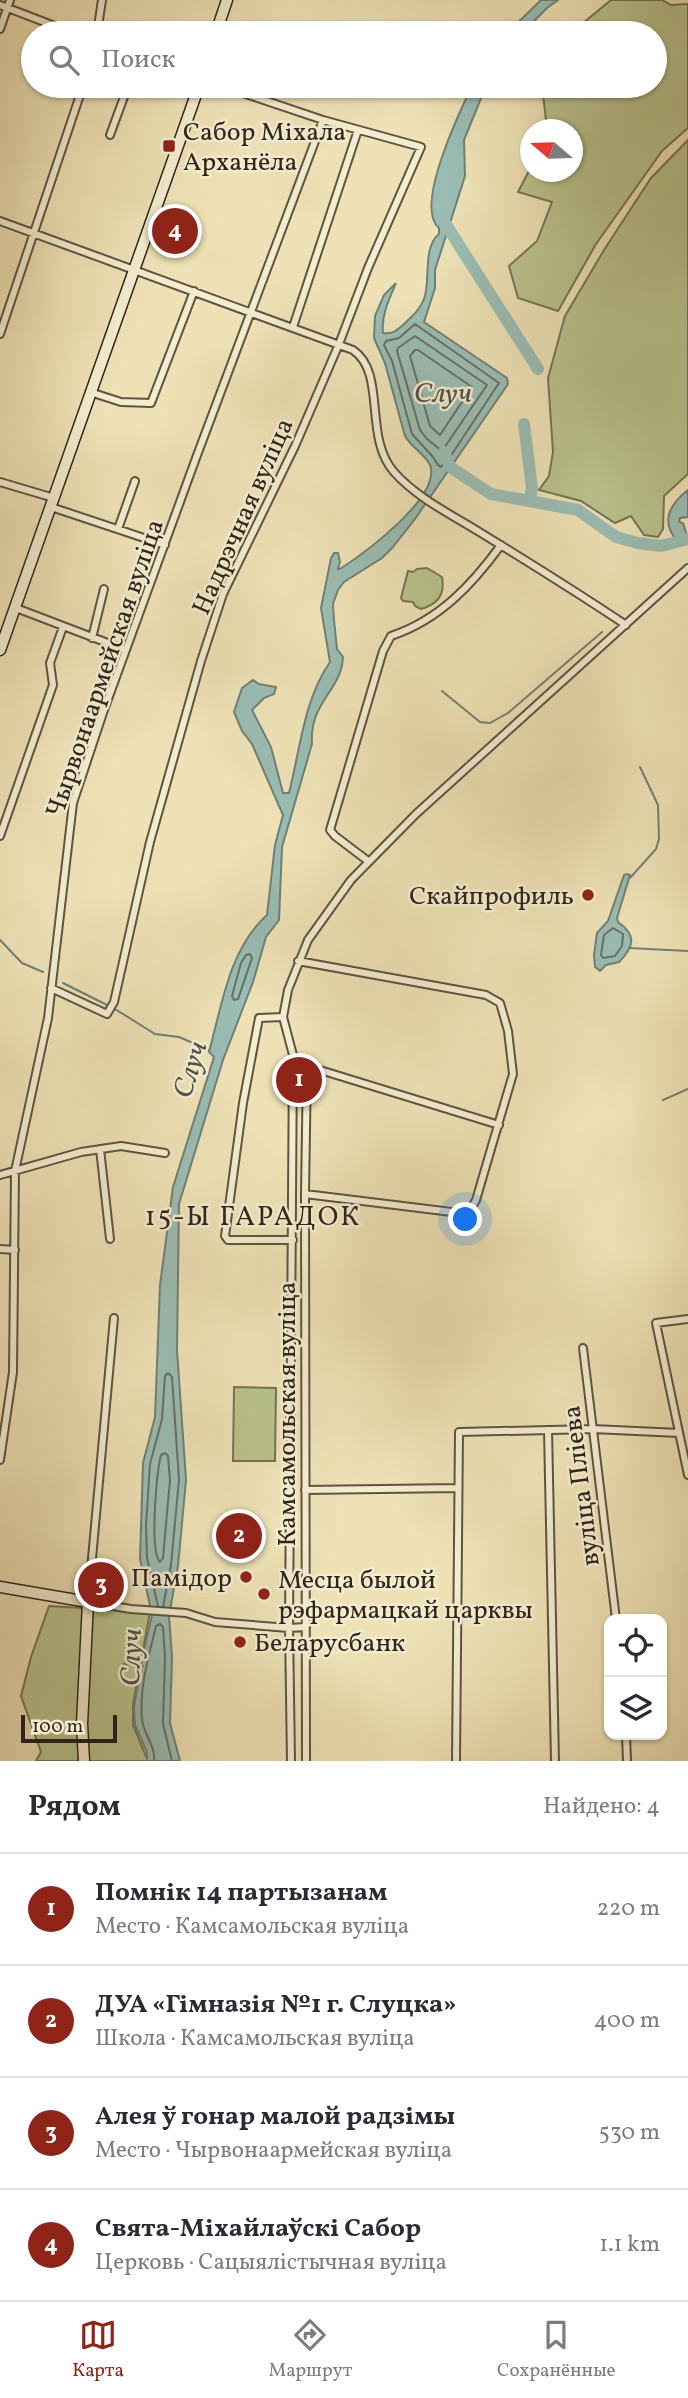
<!DOCTYPE html>
<html lang="ru">
<head>
<meta charset="utf-8">
<style>
	:root { --surface:#fff; --page:#f2f2f3; --text:#2b2b33; --muted:#7c7c81; --line:#e1e1e2; --accent:#8f2418 }
	body { margin:0; font-family:Vollkorn,serif; background:var(--page); color:var(--text) }
	.controls { position:absolute; right:21px; bottom:21px; display:grid; overflow:hidden; border-radius:14px; box-shadow:0 2px 5px #0004 }
	.controls button { width:63px; height:63px; display:grid; place-items:center; padding:0; border:0; border-bottom:2px solid var(--line); background:var(--surface); color:var(--text); font:35px sans-serif }
	.compass { position:absolute; left:520px; top:119px; width:63px; height:63px; border-radius:50%; background:var(--surface); box-shadow:0 2px 5px #0004; rotate:289deg }
	.scale { position:absolute; left:21px; bottom:18px; width:96px; box-sizing:border-box; padding-left:7px; border:4px solid #30251b; border-top:0; font-size:19px; line-height:24px; white-space:nowrap; color:#30251b; -webkit-text-stroke:5px #f3eccf; paint-order:stroke }
	.you { position:absolute; left:466px; top:1220px; width:24px; height:24px; margin:-18px; border:5px solid #fff; border-radius:50%; background:#1a73e8; box-shadow:0 0 0 10px #1a73e833 }
	.badge { display:grid; place-items:center; width:46px; height:46px; border-radius:50%; background:var(--accent); color:#fff; font-size:23px; font-weight:700 }
	.pin { position:absolute; translate:-50% -50%; border:4px solid #fff; box-shadow:0 2px 7px #0006 }
	.list { margin:0; padding:0; list-style:none }
	h2 { display:flex; justify-content:space-between; align-items:center; height:91px; margin:0; padding:0 28px; font-size:30px }
	h2 small { font-size:23px; font-weight:400; color:var(--muted) }
	.list li { display:grid; grid-template-columns:46px 1fr auto; gap:21px; align-items:center; box-sizing:border-box; height:112px; padding:0 28px; border-top:2px solid var(--line) }
	.list b { display:block; font-size:26px; white-space:nowrap }
	.list p { margin:0; font-size:23px; white-space:nowrap; color:var(--muted) }
	.list em { font-size:23px; font-style:normal; color:var(--muted) }
	.icon { flex:none; width:38px; height:38px; fill:none; stroke:currentColor; stroke-width:2; stroke-linecap:round; stroke-linejoin:round }
	.map { position:relative; flex:none; width:688px; height:1761px; overflow:hidden }
	.search { position:absolute; background:var(--surface); box-shadow:0 2px 5px #0004; left:21px; right:21px; top:21px; height:77px; display:flex; align-items:center; gap:18px; box-sizing:border-box; padding:0 24px; border-radius:38px; color:var(--muted); font-size:26px }
	.sheet { height:539px; background:var(--surface) }
	nav { display:flex; justify-content:space-around; align-items:center; box-sizing:border-box; height:98px; border-top:2px solid var(--line); background:var(--surface); font-size:19px; color:var(--muted) }
	nav a { display:grid; justify-items:center; gap:4px }
	nav .on { color:var(--accent) }
	.map>svg:first-child { display:block }
	.green { fill:#b9c28d; stroke:#747454; stroke-width:2 }
	.water { fill:#9abcb3; stroke:#708076; stroke-width:2 }
	.lines { fill:none; stroke-linecap:round; stroke-linejoin:round }
	.shore { stroke:#657067; stroke-width:2 }
	.stream { stroke:#708076; stroke-width:2 }
	.river { stroke:#9abcb3; stroke-width:12 }
	.street-casing { stroke:#5f5442; stroke-width:10 }
	.secondary-casing { stroke:#30251b; stroke-width:13 }
	.street { stroke:#f3eccf; stroke-width:6 }
	.secondary { stroke:#f3eccf; stroke-width:10 }
	.poi-dot { fill:#8f2418; stroke:#f3eccf; stroke-width:2.5 }
	.labels { text-anchor:middle; stroke-width:5; stroke-linejoin:round; paint-order:stroke }
	.poi-label { font-size:26px; fill:#30251b; stroke:#f3eccf; text-anchor:start }
	.street-label { font-size:26px; fill:#30251b; stroke:#f3eccf }
	.water-label { font-size:28px; font-style:italic; fill:#505249; stroke:#f3eccf }
	.neighbourhood-label { font-size:28px; letter-spacing:2px; fill:#30251b; stroke:#f3eccf }
</style>
</head>
<body>
<div class="map">
<svg width="688" height="1761" viewBox="0 0 688 1761">
	<rect width="100%" height="100%" fill="#ede1b5"/>
	<filter id="stains"><feTurbulence type="fractalNoise" baseFrequency=".00286" numOctaves="4"/><feColorMatrix values="0 0 0 0 .2 0 0 0 0 .09 0 0 0 0 .02 0 0 0 .5 -.17"/></filter>
	<radialGradient id="worn" r=".72"><stop offset=".6" stop-color="#630" stop-opacity="0"/><stop offset="1" stop-color="#630" stop-opacity=".3"/></radialGradient>
	<!-- green -->
	<path class="green" d="M 611,0 L 662,0 L 671,5 L 688,4 L 688,128 L 662,151 L 596,244 L 558,311 L 518,298 L 509,266 L 537,241 L 552,202 L 518,192 L 530,169 L 530,172 L 572,172 L 572,130 L 547,129 L 542,86 L 655,86 L 655,33 L 571,33 Z
		M 688,140 L 688,474 L 664,496 L 663,529 L 658,537 L 644,535 L 631,516 L 615,523 L 581,501 L 539,490 L 549,476 L 553,452 L 548,378 L 565,316 L 604,250 L 651,178 Z
		M 427,568 L 442,577 C 445,595 438,604 421,609 L 415,606 L 413,602 L 403,601 L 401,598 L 408,571 L 413,572 L 417,569 Z
		M 234,1387 L 276,1388 L 275,1461 L 233,1461 Z
		M 49,1606 L 150,1612 L 133,1704 L 133,1725 L 148,1761 L 36,1761 L 41,1752 L 21,1696 L 31,1657 Z"/>
	<!-- water -->
	<path class="water" d="M 541,0 L 558,0 L 547,8 L 522,33 L 507,33 Z
		M 472,86 L 486,86 L 464,140 L 465,176 L 435,270 L 435,288 L 424,322 L 507,378 L 508,384 L 415,519 L 392,548 L 382,558 L 344,582 L 338,590 L 333,604 L 334,620 L 337,649 L 343,657 C 342,690 309,702 312,744 L 282,847 L 279,920 L 266,937 L 253,982 L 223,1060 L 179,1204 L 177,1350 L 186,1480 L 178,1566 L 169,1616 L 172,1657 L 170,1723 L 180,1761 L 147,1761 L 147,1752 L 135,1725 L 134,1708 L 142,1659 L 152,1615 L 140,1559 L 143,1463 L 155,1417 L 160,1285 L 173,1187 L 214,1057 L 209,1052 C 222,1005 229,949 267,915 L 275,845 L 283,815 L 252,744 L 242,731 L 234,712 L 242,688 L 253,680 L 259,684 L 276,687 L 274,694 L 264,698 L 252,710 L 271,747 L 283,793 L 289,793 C 300,750 304,699 330,662 L 321,608 L 331,558 L 334,553 L 338,553 L 340,562 L 338,569 L 340,569 C 363,554 442,497 430,465 C 425,454 411,447 405,436 L 385,363 L 374,338 L 375,316 L 384,295 L 396,283 C 389,299 381,316 383,333 C 393,334 396,331 403,325 C 411,317 420,310 424,299 C 431,282 422,247 439,234 L 439,228 C 414,207 460,111 472,86 Z
		M 688,490 L 688,517 L 680,518 L 679,522 L 683,523 L 688,539 L 678,542 C 660,522 669,505 688,490 Z
		M 627,874 L 630,875 L 617,918 L 618,922 C 637,935 634,947 619,962 L 606,965 L 600,971 L 595,967 L 594,955 L 597,933 L 608,921 L 624,875 Z"/>
	<g class="lines">
		<!-- shore -->
		<path class="shore" d="M 415,324 L 499,383 L 450,457 L 441,467 L 438,465 L 433,457 L 412,434 L 392,361 L 384,345 L 386,341 L 399,338 Z
			M 415,336 L 487,385 L 442,451 L 427,439 L 420,430 L 397,351 L 398,348 Z
			M 415,350 L 418,350 L 472,387 L 440,435 L 430,426 L 410,356 Z
			M 613,928 L 623,934 L 622,946 L 615,956 L 603,958 L 601,955 L 604,935 Z
			M 250,954 L 252,958 L 238,999 L 234,1000 L 232,996 L 241,963 L 246,955 Z
			M 165,1453 L 168,1456 L 170,1480 L 163,1558 L 160,1562 C 149,1551 157,1471 161,1455 Z
			M 158,1606 L 147,1558 L 146,1526 L 150,1464 L 162,1419 L 165,1376 L 168,1373 L 172,1377 L 179,1480 L 171,1565 L 163,1607
			M 154,1761 C 156,1746 143,1734 142,1719 C 139,1689 149,1655 156,1626 L 160,1624 L 163,1627 L 165,1657 L 163,1724 L 172,1761"/>
		<!-- stream -->
		<path class="stream" d="M 442,691 L 480,722 L 490,723 L 508,713 L 602,632
			M 630,878 L 656,849 L 659,839 L 658,805 L 640,767
			M 0,940 L 22,963 L 43,972
			M 629,948 L 688,951
			M 63,983 L 107,1005
			M 115,1009 L 155,1034 L 179,1037 L 209,1050
			M 663,1100 L 688,1089
			M 123,1664 L 143,1666"/>
		<!-- river -->
		<path class="river" d="M 443,220 L 538,369
			M 524,424 L 532,488 L 530,500
			M 444,452 L 450,467 L 491,494 L 578,510 L 616,537 L 638,543 L 661,546 L 688,539"/>
		<!-- street casing -->
		<g class="street-casing">
			<path id="street" d="M 0,5 L 73,33
				M 0,29 L 10,0
				M 97,33 L 102,0
				M 110,135 L 128,86
				M 0,221 L 353,350 C 387,373 363,437 394,472 C 417,498 452,515 481,533 C 530,563 578,593 626,625
				M 293,327 L 358,130
				M 0,334 L 83,86
				M 90,392 L 121,402 L 151,403 L 194,291
				M 0,482 L 54,498
				M 51,507 L 165,545
				M 118,529 L 135,481
				M 16,608 L 126,650
				M 92,638 L 104,589
				M 0,836 L 53,685 L 50,663 L 63,627
				M 368,861 L 335,836 L 330,830 L 383,651 L 391,636 C 439,620 472,585 501,545
				M 298,961 L 486,995 L 500,1003 L 508,1031 L 513,1074 L 476,1200 L 468,1214 L 305,1194
				M 51,988 L 107,1014 L 114,1002 L 150,842 L 201,661 L 223,594 L 295,446 L 339,344 L 368,268 L 421,147 L 323,120 L 222,86
				M 283,1017 L 293,1055 L 289,1628 L 291,1761
				M 293,1055 L 307,1066 L 499,1125
				M 100,1149 L 110,1239
				M 0,1175 L 81,1152 L 121,1146 L 165,1153
				M 293,1240 L 228,1240 L 225,1236 L 243,1103 L 259,1018 L 283,1017 L 288,990 L 308,940 L 351,880 L 416,814 L 688,568
				M 0,1249 L 15,1250
				M 114,1318 L 88,1602 L 131,1609 L 186,1613 L 215,1622 L 289,1628 L 306,1627
				M 688,1319 L 656,1323 L 688,1475
				M 583,1348 L 616,1619
				M 548,1430 L 555,1761
				M 0,1460 L 13,1372 L 15,1171 L 48,1018 L 73,803 L 104,710 L 196,458 L 323,120
				M 305,1490 L 458,1488
				M 626,1735 L 627,1761
				M 306,1761 L 305,1194 L 307,1066
				M 456,1761 L 459,1432 L 593,1429 L 679,1433"/>
		</g>
		<!-- secondary casing -->
		<g class="secondary-casing">
			<path id="secondary" d="M 216,33 L 227,0
				M 0,650 L 199,86
				M 0,1587 L 88,1602 L 82,1724 L 84,1761"/>
		</g>
		<!-- street -->
		<use href="#street" class="street"/>
		<!-- secondary -->
		<use href="#secondary" class="secondary"/>
	</g>
	<!-- markers -->
	<g class="poi-dot">
		<rect x="162" y="139" width="14" height="14" rx="3.5"/>
		<circle cx="588" cy="895" r="7"/>
		<circle cx="246" cy="1577" r="7"/>
		<circle cx="264" cy="1594" r="7"/>
		<circle cx="240" cy="1642" r="7"/>
	</g>
	<g class="labels">
		<!-- poi labels -->
		<g class="poi-label">
			<text x="183" y="140">Сабор Міхала<tspan x="183" dy="30">Арханёла</tspan></text>
			<text x="574" y="904" text-anchor="end">Скайпрофиль</text>
			<text x="232" y="1586" text-anchor="end">Памідор</text>
			<text x="278" y="1588">Месца былой<tspan x="278" dy="30">рэфармацкай царквы</tspan></text>
			<text x="254" y="1651">Беларусбанк</text>
		</g>
		<!-- street labels -->
		<g class="street-label">
			<text transform="translate(242 516) rotate(-66)" y="9">Надрэчная вуліца</text>
			<text transform="translate(104 668) rotate(-71)" y="9">Чырвонаармейская вуліца</text>
			<text transform="translate(286 1414) rotate(-90)" y="9">Камсамольская вуліца</text>
			<text transform="translate(580 1486) rotate(-97)" y="9">вуліца Пліева</text>
		</g>
		<!-- water labels -->
		<g class="water-label">
			<text x="443" y="402">Случ</text>
			<text transform="translate(189 1069) rotate(-73)" y="10">Случ</text>
			<text transform="translate(130 1657) rotate(-88)" y="10">Случ</text>
		</g>
		<!-- neighbourhood labels -->
		<g class="neighbourhood-label">
			<text x="253" y="1225">15-Ы ГАРАДОК</text>
		</g>
	</g>
	<rect width="100%" height="100%" filter="url(#stains)"/>
	<rect width="100%" height="100%" fill="url(#worn)"/>
</svg>
<div class="controls">
<button><svg class="icon" aria-label="locate" viewBox="0 0 24 24"><circle cx="12" cy="12" r="6"/><path d="M12 2v4M12 18v4M2 12h4M18 12h4"/></svg></button>
<button><svg class="icon" aria-label="layers" viewBox="0 0 24 24"><path d="M12 4l9 5-9 5-9-5zM3 14l9 5 9-5"/></svg></button>
</div>
<svg class="compass" viewBox="-18 -18 36 36"><path d="M0-13l5 13h-10z" fill="#e53935"/><path d="M0 13l5-13h-10z" fill="#7c7c81"/></svg>
<div class="scale">100 m</div>
<div class="you"></div>
<div class="pin badge" style="left:299px;top:1080px">1</div>
<div class="pin badge" style="left:239px;top:1536px">2</div>
<div class="pin badge" style="left:101px;top:1585px">3</div>
<div class="pin badge" style="left:175px;top:231px">4</div>
<div class="search"><svg class="icon" aria-label="search" viewBox="0 0 24 24"><circle cx="10" cy="10" r="6"/><path d="M15 15l6 6"/></svg>Поиск</div>
</div>
<section class="sheet">
<h2>Рядом<small>Найдено: 4</small></h2>
<ul class="list">
<li><span class="badge">1</span><div><b>Помнік 14 партызанам</b><p>Место · Камсамольская вуліца</p></div><em>220 m</em></li>
<li><span class="badge">2</span><div><b>ДУА «Гімназія №1 г. Слуцка»</b><p>Школа · Камсамольская вуліца</p></div><em>400 m</em></li>
<li><span class="badge">3</span><div><b>Алея ў гонар малой радзімы</b><p>Место · Чырвонаармейская вуліца</p></div><em>530 m</em></li>
<li><span class="badge">4</span><div><b>Свята-Міхайлаўскі Сабор</b><p>Церковь · Сацыялістычная вуліца</p></div><em>1.1 km</em></li>
</ul>
</section>
<nav>
<a class="on"><svg class="icon" aria-label="map" viewBox="0 0 24 24"><path d="M3 6l6-2 6 2 6-2v14l-6 2-6-2-6 2zM9 4v14M15 6v14"/></svg>Карта</a>
<a><svg class="icon" aria-label="directions" viewBox="0 0 24 24"><path d="M12 3l9 9-9 9-9-9zM9 14v-3h6M13 9l2 2-2 2"/></svg>Маршрут</a>
<a><svg class="icon" aria-label="saved" viewBox="0 0 24 24"><path d="M7 4h10v16l-5-4-5 4z"/></svg>Сохранённые</a>
</nav>
</body>
</html>
